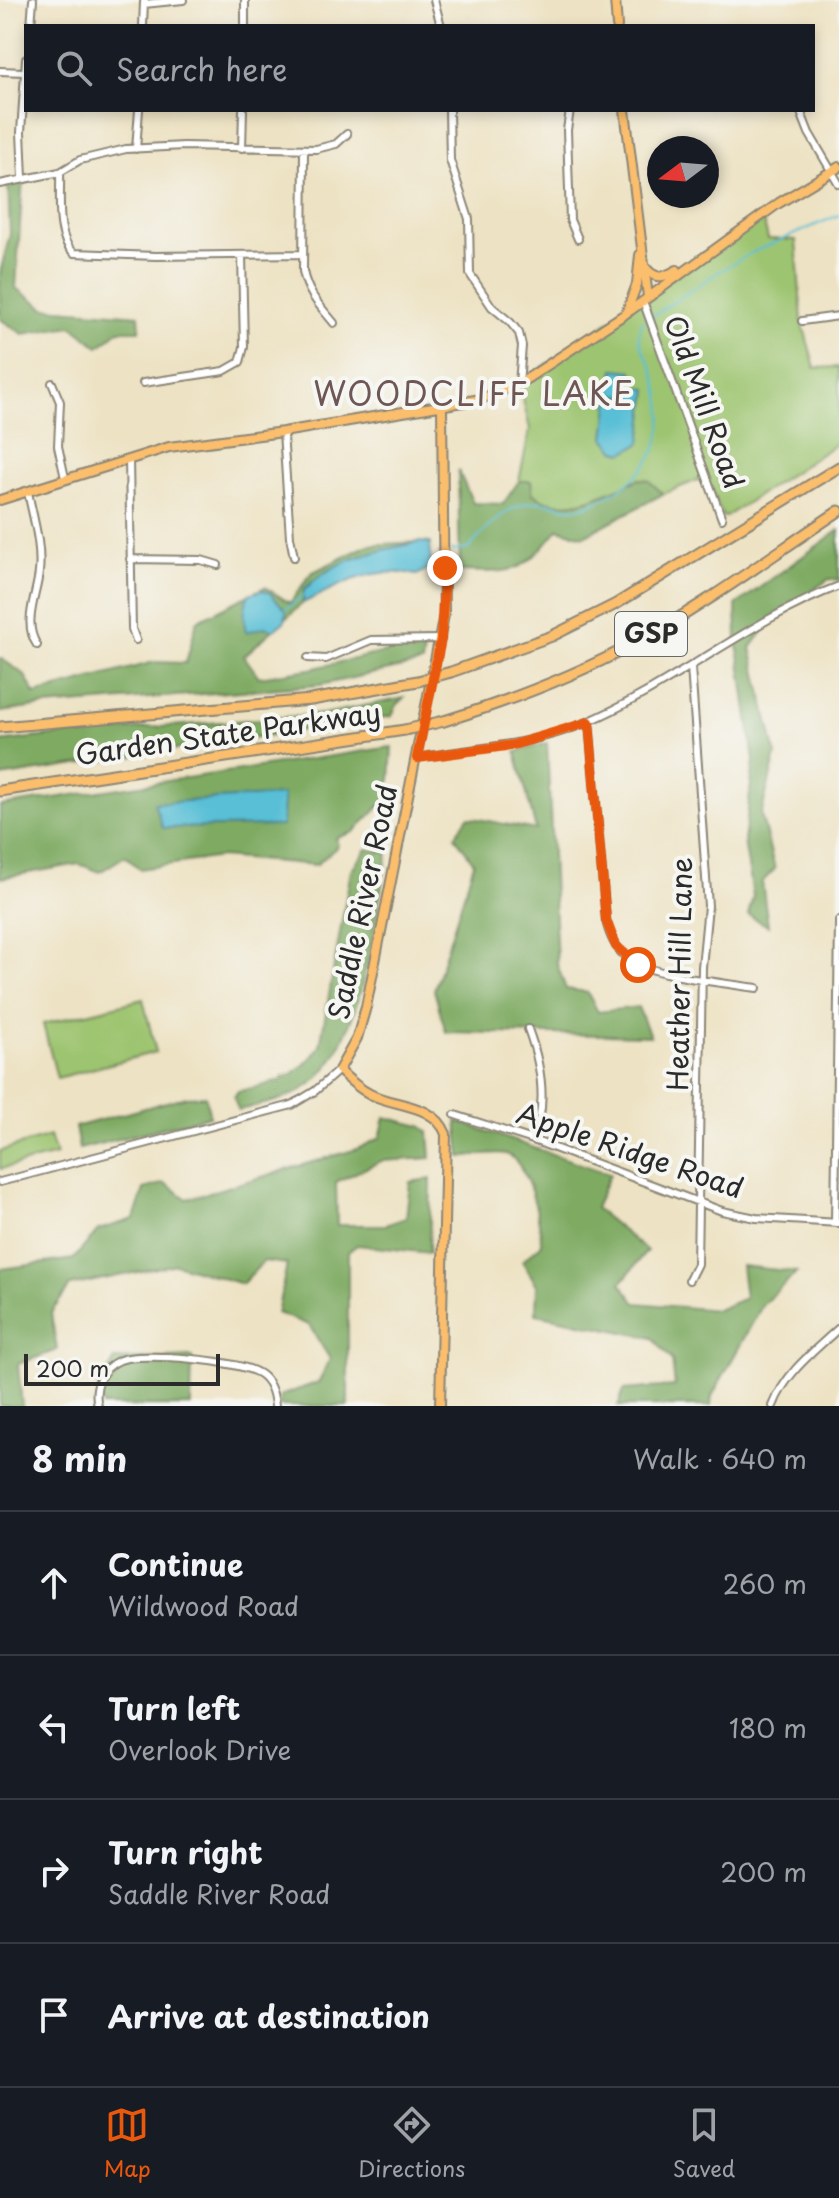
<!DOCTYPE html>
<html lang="en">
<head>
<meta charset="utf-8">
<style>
	:root { --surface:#171b24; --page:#242831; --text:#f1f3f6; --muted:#9ea1a6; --line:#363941; --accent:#ea580c }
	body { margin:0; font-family:"Playpen Sans",sans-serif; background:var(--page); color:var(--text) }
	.compass { position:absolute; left:647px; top:136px; width:72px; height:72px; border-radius:50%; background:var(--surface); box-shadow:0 4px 12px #0003; rotate:254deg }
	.scale { position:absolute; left:24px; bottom:20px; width:196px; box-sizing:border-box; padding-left:8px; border:4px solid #2b2b2b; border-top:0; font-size:22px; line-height:28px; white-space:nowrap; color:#2b2b2b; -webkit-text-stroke:6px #f6f6f2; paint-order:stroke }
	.stop { position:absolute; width:24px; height:24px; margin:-18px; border:6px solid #ea580c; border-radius:50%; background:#fff }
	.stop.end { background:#ea580c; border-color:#fff; box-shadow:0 2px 8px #0008 }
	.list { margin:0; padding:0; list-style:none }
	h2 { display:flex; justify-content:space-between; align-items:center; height:104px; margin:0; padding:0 32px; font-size:34px }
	h2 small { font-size:26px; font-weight:400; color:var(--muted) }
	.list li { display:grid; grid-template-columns:52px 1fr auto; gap:24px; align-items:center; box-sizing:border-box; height:144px; padding:0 32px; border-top:2px solid var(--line) }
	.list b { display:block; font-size:30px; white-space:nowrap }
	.list p { margin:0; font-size:26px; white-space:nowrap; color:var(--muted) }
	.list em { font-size:26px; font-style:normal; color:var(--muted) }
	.icon { flex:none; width:44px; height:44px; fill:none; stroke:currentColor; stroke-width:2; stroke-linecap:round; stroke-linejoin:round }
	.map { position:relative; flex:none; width:839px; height:1406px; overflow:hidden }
	.search { position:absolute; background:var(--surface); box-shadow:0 4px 12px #0003; left:24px; right:24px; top:24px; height:88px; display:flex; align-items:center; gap:20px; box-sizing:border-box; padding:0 28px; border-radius:0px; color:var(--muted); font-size:30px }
	.sheet { height:680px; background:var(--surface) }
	nav { display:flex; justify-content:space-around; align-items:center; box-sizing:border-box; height:112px; border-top:2px solid var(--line); background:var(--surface); font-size:22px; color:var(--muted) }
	nav a { display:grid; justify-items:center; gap:4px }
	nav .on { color:var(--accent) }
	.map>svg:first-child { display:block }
	.green { fill:#9dc470; stroke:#64784e; stroke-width:2 }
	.forest { fill:#7eaa62; stroke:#546a46; stroke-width:2 }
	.water { fill:#58bfd6; stroke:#427580; stroke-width:2 }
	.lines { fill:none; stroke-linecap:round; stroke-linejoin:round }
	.stream { stroke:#58bfd6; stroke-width:2 }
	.minor-casing { stroke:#8c8677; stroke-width:10 }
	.major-casing { stroke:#8c8677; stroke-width:12 }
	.highway-casing { stroke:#8c8677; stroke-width:13 }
	.minor { stroke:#fff; stroke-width:6 }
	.major { stroke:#fabe6d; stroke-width:8 }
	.highway { stroke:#fabe6d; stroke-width:9 }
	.highway-bridge-casing { stroke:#8c8677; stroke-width:13; stroke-linecap:butt }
	.highway-bridge { stroke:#fabe6d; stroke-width:9 }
	.route { stroke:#ea580c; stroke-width:10 }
	.labels { text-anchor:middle; stroke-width:8; stroke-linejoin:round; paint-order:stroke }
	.shield { fill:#f6f6f2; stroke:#686867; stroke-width:2 }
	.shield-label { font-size:26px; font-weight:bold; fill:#2b2b2b }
	.street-label { font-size:28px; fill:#2b2b2b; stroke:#f6f6f2 }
	.quarter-label { font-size:32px; letter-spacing:2px; fill:#6e5754; stroke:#f6f6f2 }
</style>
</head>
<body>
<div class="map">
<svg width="839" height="1406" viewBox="0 0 839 1406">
	<rect width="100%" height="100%" fill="#f6f6f2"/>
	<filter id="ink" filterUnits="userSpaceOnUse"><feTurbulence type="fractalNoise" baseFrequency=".0125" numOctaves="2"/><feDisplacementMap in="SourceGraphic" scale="16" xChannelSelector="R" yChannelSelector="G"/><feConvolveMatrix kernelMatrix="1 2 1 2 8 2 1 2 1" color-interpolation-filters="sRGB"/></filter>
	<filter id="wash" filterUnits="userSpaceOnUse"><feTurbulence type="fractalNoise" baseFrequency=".006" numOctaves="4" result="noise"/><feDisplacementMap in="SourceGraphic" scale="32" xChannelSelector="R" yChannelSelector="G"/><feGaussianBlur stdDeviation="1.8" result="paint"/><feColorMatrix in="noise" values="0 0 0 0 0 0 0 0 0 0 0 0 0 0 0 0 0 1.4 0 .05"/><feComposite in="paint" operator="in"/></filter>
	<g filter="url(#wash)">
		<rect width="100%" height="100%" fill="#ede2c3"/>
		<!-- green -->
		<path class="green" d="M 762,215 L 768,239 L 796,240 L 802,321 L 815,368 L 839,367 L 839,442 L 724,518 L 705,477 L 663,494 L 648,480 L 639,479 C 606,492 564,519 532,493 L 531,481 L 519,481 L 530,429 L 519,384 Z
			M 143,999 L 156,1052 L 57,1078 L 43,1024 Z
			M 50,1136 L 56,1155 L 0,1169 L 0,1151 Z"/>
		<!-- forest -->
		<path class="forest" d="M 23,178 L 16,288 L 45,308 L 139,315 L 140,330 L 119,330 L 99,347 L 72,326 L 23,334 L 0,319 L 0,273 L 10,234 L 8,181 Z
			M 458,470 L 473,503 L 503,504 L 519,481 L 531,481 L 532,493 C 564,519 607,492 639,479 L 648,480 L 663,494 L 584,536 L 558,529 C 522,574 517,573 460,571 Z
			M 839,530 L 839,580 L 829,579 L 771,620 L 751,648 L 776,755 L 761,815 L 775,869 L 762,882 L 768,926 L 748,915 L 753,896 L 744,841 L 754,760 L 737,640 L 736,605 Z
			M 419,542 C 377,552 335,557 304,590 L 303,603 L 244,656 L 259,677 L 310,669 L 425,643 L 422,663 L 320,685 L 44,706 L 0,712 L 0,658 L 24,674 L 35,694 L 154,662 L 186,663 L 197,621 L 265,587 L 290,603 L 311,573 L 368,545 Z
			M 404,698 L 397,705 L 392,716 L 0,777 L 0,742 L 47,736 L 323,714 Z
			M 547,743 L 557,964 L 566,989 L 587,992 L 598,1012 L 638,1007 L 650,1036 L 446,1032 L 434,990 L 474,863 L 455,836 L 468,817 L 536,830 L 516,752 Z
			M 392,747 L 389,797 L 354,832 L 336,838 L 338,846 L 316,865 L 220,857 L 140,869 L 125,856 L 100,872 L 79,864 L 0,878 L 0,806 Z
			M 367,849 L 388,853 C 375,916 363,1042 312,1083 C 291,1100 264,1104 238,1110 L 234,1097 L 238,1091 C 273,1085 300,1077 320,1046 L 351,870 Z
			M 205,1096 L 210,1116 L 79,1149 L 75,1127 L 185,1097 Z
			M 385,1117 L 421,1126 L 429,1132 L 431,1158 L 381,1161 L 336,1182 L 337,1225 L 385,1225 L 406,1218 L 410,1182 L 431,1179 L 429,1253 L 357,1245 L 348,1252 L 348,1406 L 279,1406 L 280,1396 L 319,1382 L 330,1359 L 309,1325 L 277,1313 L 287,1264 L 264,1261 L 242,1284 L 176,1264 L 70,1286 L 51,1313 L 57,1350 L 18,1364 L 22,1406 L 0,1406 L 0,1269 L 74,1259 L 98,1230 L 134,1219 L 144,1189 L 165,1183 L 187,1199 L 357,1149 L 380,1138 Z
			M 457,1121 L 610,1174 L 595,1208 L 647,1251 L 621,1283 L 636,1303 L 717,1310 L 745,1298 L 741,1266 L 797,1272 L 763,1304 L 712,1396 L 711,1406 L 618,1406 L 624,1390 L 675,1386 L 672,1360 L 653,1338 L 536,1314 L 537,1285 L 522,1261 L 541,1245 C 542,1224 528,1161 506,1154 C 494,1151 474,1156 461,1157 Z
			M 192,1357 L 191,1406 L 103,1406 L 98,1386 L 115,1360 Z"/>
		<!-- water -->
		<path class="water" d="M 614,369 L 632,371 L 631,386 L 648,389 L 641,443 L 623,453 L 615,450 L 605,438 L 610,397 L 621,398 L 627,404 L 627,396 L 610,394 Z
			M 419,542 L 430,543 L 431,567 L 417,575 C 371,566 343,583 303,603 L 304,590 C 335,557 377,552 419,542 Z
			M 262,590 L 270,593 L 286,610 L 285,621 L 274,630 L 265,627 L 246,632 C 243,620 244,605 249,594 Z
			M 283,795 L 282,826 L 163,828 L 154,803 Z"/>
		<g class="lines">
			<!-- stream -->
			<path class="stream" d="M 451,551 L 468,549 C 487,528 507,503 537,502 C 564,502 566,516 596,502 C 656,474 676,431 652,368 C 645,351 634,341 642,323 L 717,273 L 753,252 L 839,215
				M 284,610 L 304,595"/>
		</g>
	</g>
	<g filter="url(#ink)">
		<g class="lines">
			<!-- minor casing -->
			<g class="minor-casing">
				<path id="minor" d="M 434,0 L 441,26
					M 144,4 L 183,0
					M 31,26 L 33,0
					M 143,26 L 144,2
					M 245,26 L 245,0
					M 0,71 L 24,72
					M 449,110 L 450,160 L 469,219 L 470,274 L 492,307 L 510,322 L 519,333 L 522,346 L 519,384
					M 570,110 L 567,130 L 570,220 L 578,239
					M 800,110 L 809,133 L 839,184
					M 242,148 L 243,110
					M 136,149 L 139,110
					M 304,149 L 303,271 C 307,293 320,306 334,323
					M 60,172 C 61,196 55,237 74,253 L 156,256 L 302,254
					M 23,178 L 21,132 L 26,59
					M 0,184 L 60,172 L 80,160 L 126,149 L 184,146 L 316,149 L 336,144 L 347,134
					M 643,301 L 722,519
					M 802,321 L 839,316
					M 52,383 L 60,402 L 58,446 L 65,478
					M 143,383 L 224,371 L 240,362 L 244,347 L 242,255
					M 283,432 L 290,537 L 294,557
					M 129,459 L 132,629 L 136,640
					M 28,492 C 33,517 42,546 39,572 C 37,595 22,623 37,645
					M 130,559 L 201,560 L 218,565
					M 308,658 L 326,659 L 371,640 L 441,639
					M 589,722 L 606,920 C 609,935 615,948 627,958 C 651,976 725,983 757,988
					M 417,758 C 473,748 531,746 585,723 C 673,686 749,620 839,586
					M 528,1029 C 541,1064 548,1105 533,1140
					M 455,1115 L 533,1140 L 722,1211 L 756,1218 L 839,1223
					M 0,1182 L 292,1105 L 315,1091 L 339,1070
					M 835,1223 L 839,921
					M 689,1280 L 697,1264 L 702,967 L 708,906 L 691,667
					M 98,1406 C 93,1387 101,1368 120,1360 C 141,1352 240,1360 260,1374 C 270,1381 274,1394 275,1406
					M 773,1406 C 786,1372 813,1352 839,1328"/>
			</g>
			<!-- major casing -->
			<g class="major-casing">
				<path id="major" d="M 615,0 L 617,26
					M 625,110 L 648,297
					M 645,267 C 655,280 663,278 677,270
					M 627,311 L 637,284 L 640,255
					M 0,500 L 169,447 L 283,432 L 481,399 L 519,384 L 631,310 L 779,203 L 839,167
					M 440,1406 L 446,1134 C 434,1103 395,1107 370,1094 C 358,1088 348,1079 339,1070 L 357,1038 L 366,1007 L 444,615 L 442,406"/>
			</g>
			<!-- highway casing -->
			<g class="highway-casing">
				<path id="highway" d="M 451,672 L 552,636 L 616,604 L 839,467
					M 444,721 C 509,701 572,677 632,645 C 704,606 771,556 839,511
					M 0,727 L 311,700 L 418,681
					M 0,791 L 405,730"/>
			</g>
			<!-- minor -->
			<use href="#minor" class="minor"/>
			<!-- major -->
			<use href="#major" class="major"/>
			<!-- highway -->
			<use href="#highway" class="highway"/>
			<!-- highway-bridge casing -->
			<g class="highway-bridge-casing">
				<path id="highway-bridge" d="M 418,681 L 451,672
					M 405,730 L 444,721"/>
			</g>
			<!-- highway-bridge -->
			<use href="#highway-bridge" class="highway-bridge"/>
		</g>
	</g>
	<g class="lines" filter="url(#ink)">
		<!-- route -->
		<path class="route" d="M 445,568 L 441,639 L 417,758 L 513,745 L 589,722 L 606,920 L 616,946 L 638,965"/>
	</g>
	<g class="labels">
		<!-- shield labels -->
		<rect class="shield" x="615" y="612" width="72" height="44" rx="6"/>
		<g class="shield-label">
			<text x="651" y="643">GSP</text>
		</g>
		<!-- street labels -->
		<g class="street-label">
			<text transform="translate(704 402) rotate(70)" y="10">Old Mill Road</text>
			<text transform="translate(228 734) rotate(-8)" y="10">Garden State Parkway</text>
			<text transform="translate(363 902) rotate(-78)" y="10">Saddle River Road</text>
			<text transform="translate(680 974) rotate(-89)" y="10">Heather Hill Lane</text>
			<text transform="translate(630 1151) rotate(19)" y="10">Apple Ridge Road</text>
		</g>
		<!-- quarter labels -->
		<g class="quarter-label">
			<text x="474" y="406">WOODCLIFF LAKE</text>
		</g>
	</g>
</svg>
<svg class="compass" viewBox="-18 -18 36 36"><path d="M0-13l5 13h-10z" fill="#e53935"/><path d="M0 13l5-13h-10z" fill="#9ea1a6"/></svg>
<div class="scale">200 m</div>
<div class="stop" style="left:638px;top:965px"></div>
<div class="stop end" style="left:445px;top:568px"></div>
<div class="search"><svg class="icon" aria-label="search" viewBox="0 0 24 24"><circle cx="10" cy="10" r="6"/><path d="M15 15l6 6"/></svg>Search here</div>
</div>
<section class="sheet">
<h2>8 min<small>Walk · 640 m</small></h2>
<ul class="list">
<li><svg class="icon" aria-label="ahead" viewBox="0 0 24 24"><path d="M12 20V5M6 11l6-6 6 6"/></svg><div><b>Continue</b><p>Wildwood Road</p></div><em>260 m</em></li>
<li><svg class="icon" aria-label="left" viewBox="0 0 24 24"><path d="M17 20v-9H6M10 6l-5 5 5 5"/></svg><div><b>Turn left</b><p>Overlook Drive</p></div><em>180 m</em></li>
<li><svg class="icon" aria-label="right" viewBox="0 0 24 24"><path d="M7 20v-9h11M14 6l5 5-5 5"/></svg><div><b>Turn right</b><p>Saddle River Road</p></div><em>200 m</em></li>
<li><svg class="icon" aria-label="arrive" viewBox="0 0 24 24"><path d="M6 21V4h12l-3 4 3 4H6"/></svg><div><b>Arrive at destination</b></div></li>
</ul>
</section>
<nav>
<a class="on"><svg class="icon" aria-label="map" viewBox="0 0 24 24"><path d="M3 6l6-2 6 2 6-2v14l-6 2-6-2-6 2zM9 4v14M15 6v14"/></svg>Map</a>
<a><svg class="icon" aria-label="directions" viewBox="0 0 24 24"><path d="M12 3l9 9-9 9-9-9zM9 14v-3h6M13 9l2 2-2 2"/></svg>Directions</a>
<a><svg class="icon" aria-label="saved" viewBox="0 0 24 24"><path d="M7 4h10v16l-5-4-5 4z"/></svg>Saved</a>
</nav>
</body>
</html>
